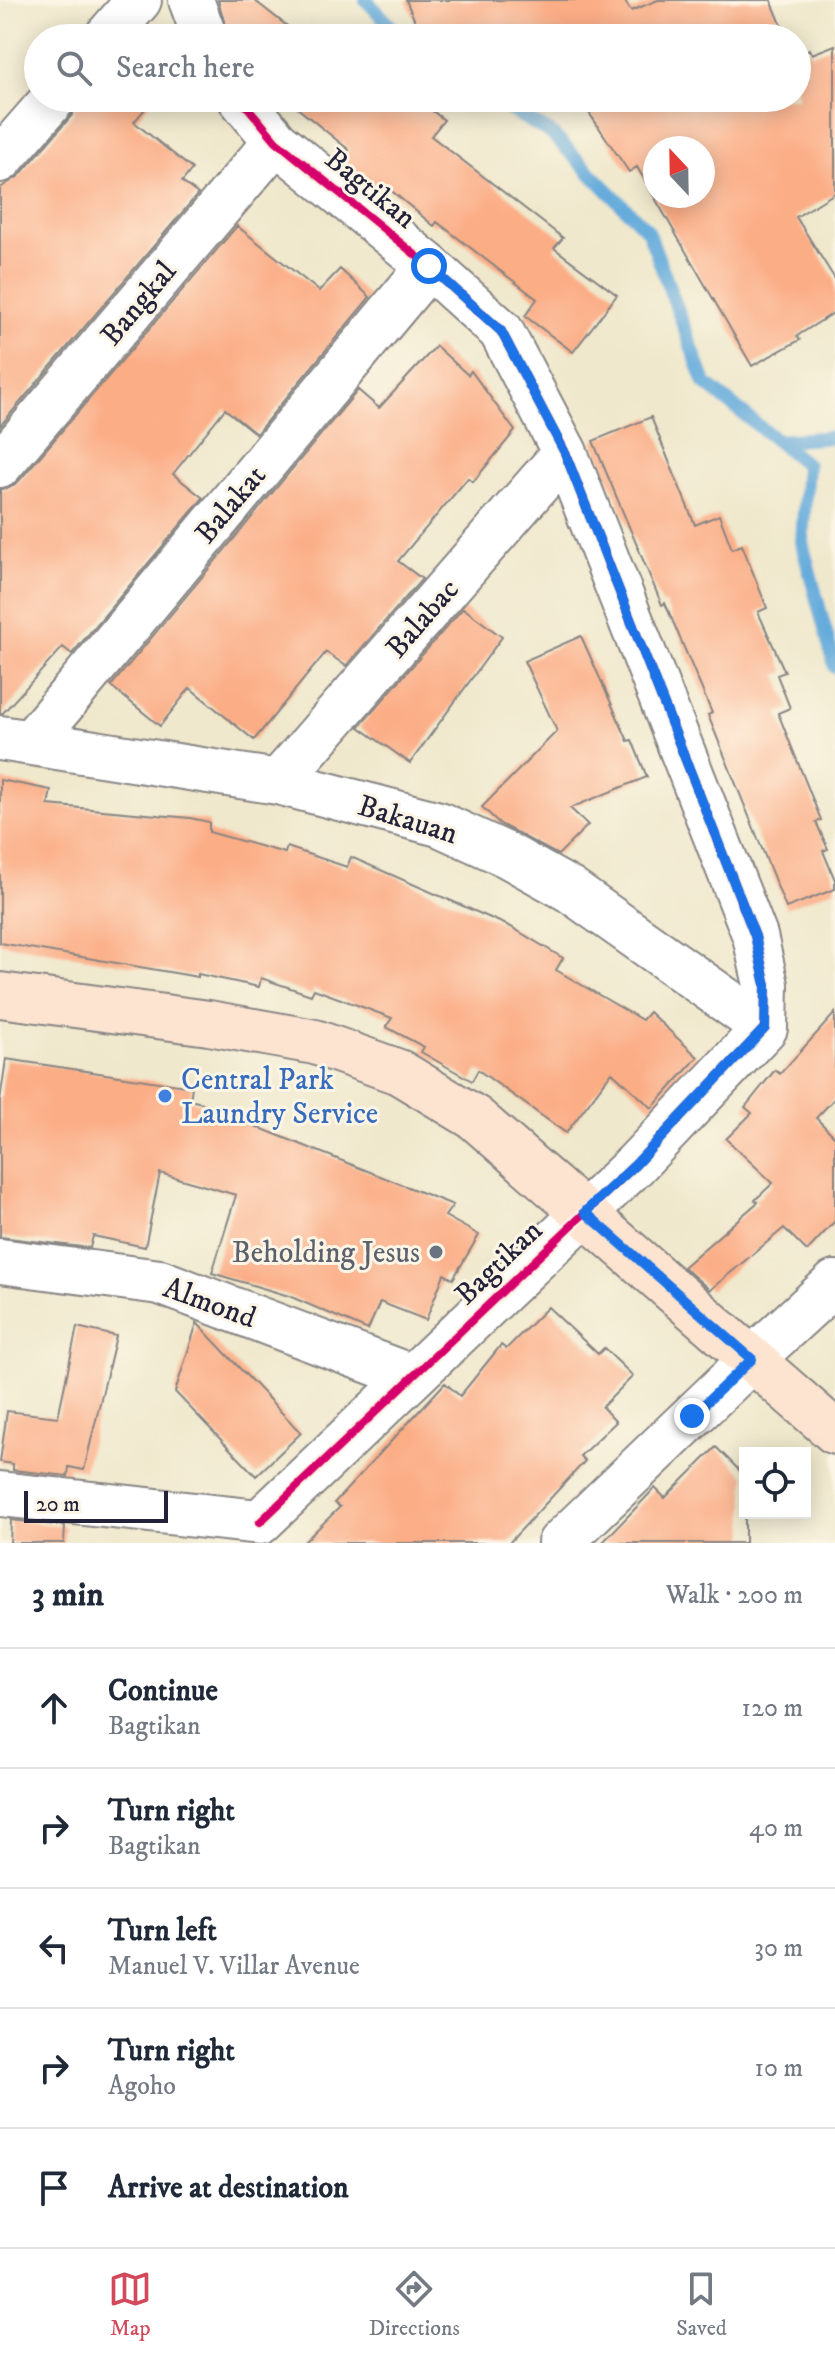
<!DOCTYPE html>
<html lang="en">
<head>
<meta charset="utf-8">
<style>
	:root { --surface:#fff; --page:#f6f6f7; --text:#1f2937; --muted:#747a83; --line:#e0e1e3; --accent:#d1495b }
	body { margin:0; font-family:"IM FELL DW Pica",serif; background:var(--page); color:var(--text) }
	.controls { position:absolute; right:24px; bottom:24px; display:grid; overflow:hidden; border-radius:0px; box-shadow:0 4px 20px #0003 }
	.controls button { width:72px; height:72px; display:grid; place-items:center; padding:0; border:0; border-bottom:2px solid var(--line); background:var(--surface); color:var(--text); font:40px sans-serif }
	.compass { position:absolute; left:643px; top:136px; width:72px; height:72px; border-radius:50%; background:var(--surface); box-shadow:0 4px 20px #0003; rotate:338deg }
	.scale { position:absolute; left:24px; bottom:20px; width:144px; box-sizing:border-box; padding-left:8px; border:4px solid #22223b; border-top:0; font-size:22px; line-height:28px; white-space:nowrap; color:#22223b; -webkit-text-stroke:6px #fcf5e5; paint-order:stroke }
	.stop { position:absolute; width:24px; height:24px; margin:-18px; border:6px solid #1a73e8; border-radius:50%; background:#fff }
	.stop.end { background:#1a73e8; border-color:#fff; box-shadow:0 2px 8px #0008 }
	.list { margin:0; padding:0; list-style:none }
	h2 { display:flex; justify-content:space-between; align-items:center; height:104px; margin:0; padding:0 32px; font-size:34px }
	h2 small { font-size:26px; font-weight:400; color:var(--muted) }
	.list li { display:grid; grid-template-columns:52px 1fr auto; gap:24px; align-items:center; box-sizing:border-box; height:120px; padding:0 32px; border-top:2px solid var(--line) }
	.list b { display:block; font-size:30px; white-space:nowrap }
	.list p { margin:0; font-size:26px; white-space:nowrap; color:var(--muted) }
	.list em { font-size:26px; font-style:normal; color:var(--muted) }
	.icon { flex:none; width:44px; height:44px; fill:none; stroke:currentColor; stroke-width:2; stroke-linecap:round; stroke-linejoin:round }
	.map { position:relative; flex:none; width:835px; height:1543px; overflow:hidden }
	.search { position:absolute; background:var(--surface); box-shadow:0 4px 20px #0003; left:24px; right:24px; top:24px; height:88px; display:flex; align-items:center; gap:20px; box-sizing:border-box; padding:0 28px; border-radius:44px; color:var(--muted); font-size:30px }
	.sheet { height:704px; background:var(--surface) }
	nav { display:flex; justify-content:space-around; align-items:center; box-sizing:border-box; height:112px; border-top:2px solid var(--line); background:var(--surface); font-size:22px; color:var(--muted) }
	nav a { display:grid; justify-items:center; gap:4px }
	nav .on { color:var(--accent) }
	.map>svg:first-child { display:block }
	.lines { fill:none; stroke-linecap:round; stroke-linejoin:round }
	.stream { stroke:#65abdb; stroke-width:14 }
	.building { fill:#fbad86; fill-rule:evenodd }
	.street-casing { stroke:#888584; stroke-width:48 }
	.secondary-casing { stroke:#888584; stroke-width:48 }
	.street { stroke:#fff; stroke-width:44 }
	.secondary { stroke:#fde4d1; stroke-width:44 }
	.cycleway-casing { stroke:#fcf5e5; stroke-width:13 }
	.cycleway { stroke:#d6006c; stroke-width:8 }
	.route { stroke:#1a73e8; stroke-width:10 }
	.shop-dot { fill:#3f7fe0; stroke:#fcf5e5; stroke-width:3 }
	.worship-dot { fill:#6b7280; stroke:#fcf5e5; stroke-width:3 }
	.labels { text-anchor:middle; stroke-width:6; stroke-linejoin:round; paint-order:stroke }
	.street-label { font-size:30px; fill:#22223b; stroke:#fcf5e5 }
	.shop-label { font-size:30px; fill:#366cbe; stroke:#fcf5e5; text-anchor:start }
	.worship-label { font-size:30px; fill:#5b616d; stroke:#fcf5e5; text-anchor:end }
</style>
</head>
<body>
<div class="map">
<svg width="835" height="1543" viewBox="0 0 835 1543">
	<rect width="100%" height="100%" fill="#fcf5e5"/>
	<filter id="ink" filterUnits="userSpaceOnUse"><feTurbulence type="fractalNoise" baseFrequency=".0125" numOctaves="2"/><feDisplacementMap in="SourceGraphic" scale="16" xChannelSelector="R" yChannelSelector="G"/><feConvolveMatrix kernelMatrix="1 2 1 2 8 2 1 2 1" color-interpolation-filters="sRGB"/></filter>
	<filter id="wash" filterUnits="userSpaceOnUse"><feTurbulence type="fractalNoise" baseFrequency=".006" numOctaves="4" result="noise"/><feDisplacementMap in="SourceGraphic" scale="32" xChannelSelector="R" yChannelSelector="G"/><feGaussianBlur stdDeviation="1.8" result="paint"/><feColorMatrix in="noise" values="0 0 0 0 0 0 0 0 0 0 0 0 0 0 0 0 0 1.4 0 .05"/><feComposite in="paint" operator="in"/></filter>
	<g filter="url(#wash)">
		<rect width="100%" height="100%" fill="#efe8cc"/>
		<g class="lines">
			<!-- stream -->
			<path class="stream" d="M 366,0 L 402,38
				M 489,98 L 551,133 L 648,231 L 705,383 L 807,465 L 802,543 L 835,667
				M 777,441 L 835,437"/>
		</g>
		<g id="blocks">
			<!-- building -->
			<path class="building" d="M 218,0 L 254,0 L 296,33 L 292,38 L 229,38 Z
				M 406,0 L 624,0 L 631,11 L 658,0 L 771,0 L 787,38 L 422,38 Z
				M 835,45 L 835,193 L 796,217 L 835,279 L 835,312 L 797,336 L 800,340 L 752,366 L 637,167 L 629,172 L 579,98 L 797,98 L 797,58 L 809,49 L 812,54 ZM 655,148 L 703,148 L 703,196 L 655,196 Z
				M 78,98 L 154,98 L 134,122 L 192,169 L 182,182 L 198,194 L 0,426 L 0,188 L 19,176 L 73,114 Z
				M 285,98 L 416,98 L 444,120 L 431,136 L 563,238 L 554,248 L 617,295 L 573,352 L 525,316 L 537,299 L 437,222 L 434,226 L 382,183 L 376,190 L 340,161 L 349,150 Z
				M 237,226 L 319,291 L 340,269 L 370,297 L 256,434 L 225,409 L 173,474 L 203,498 L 72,654 L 63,647 L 3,713 L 0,714 L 0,489 L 9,488 L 19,481 Z
				M 436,346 L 468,375 L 471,371 L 515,431 L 473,482 L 468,478 L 398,561 L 422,579 L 346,666 L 326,652 L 254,740 L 190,688 L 160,726 L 111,686 L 358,390 L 379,408 Z
				M 651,417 L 695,525 L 719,515 L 732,549 L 742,545 L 767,608 L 758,612 L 785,672 L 777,675 L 790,708 L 778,713 L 821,820 L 816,822 L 828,849 L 823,851 L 835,880 L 835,889 L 786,908 L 708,715 L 712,713 L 665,603 L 662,605 L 593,441 Z
				M 463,608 L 502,637 L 410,763 L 359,727 Z
				M 581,636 L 628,741 L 632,740 L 647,777 L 570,808 L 588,825 L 558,855 L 500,824 L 482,807 L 557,731 L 524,661 Z
				M 0,780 L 51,790 L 48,805 L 190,818 L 209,822 L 209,832 L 285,853 L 287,847 L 347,867 L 351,857 L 511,927 L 563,958 L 556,970 L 642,1020 L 649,1012 L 698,1057 L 652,1108 L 612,1072 L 566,1133 L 478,1070 L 472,1081 L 421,1052 L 424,1047 L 386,1027 L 392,1018 L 314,989 L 311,995 L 261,978 L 259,987 L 198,974 L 198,977 L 0,943 Z
				M 835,1013 L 835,1098 L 816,1118 L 835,1137 L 835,1221 L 807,1251 L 784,1228 L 710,1290 L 683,1267 L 758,1202 L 755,1200 L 773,1183 L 726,1139 L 752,1113 L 745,1107 L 775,1070 L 780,1074 Z
				M 6,1059 L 192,1087 L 190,1100 L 244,1114 L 242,1121 L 453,1205 L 445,1216 L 479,1235 L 453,1279 L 444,1274 L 426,1320 L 380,1302 L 368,1330 L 289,1296 L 212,1273 L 236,1195 L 160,1173 L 145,1247 L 93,1236 L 90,1248 L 0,1237 L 0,1101 Z
				M 548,1307 L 598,1354 L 604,1348 L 633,1376 L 602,1407 L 616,1422 L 580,1456 L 585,1461 L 509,1543 L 303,1543 L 340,1507 L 334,1503 L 445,1383 L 460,1396 L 501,1345 L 506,1349 Z
				M 197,1323 L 301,1433 L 256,1476 L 175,1392 Z
				M 77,1327 L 116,1336 L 84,1470 L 69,1467 L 68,1476 L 13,1470 L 13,1464 L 0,1462 L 7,1411 L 58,1417 Z
				M 716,1447 L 745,1476 L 745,1543 L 602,1543 L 655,1488 L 665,1498 Z
				M 11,1520 L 65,1526 L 64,1543 L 10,1543 Z"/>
		</g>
	</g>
	<g filter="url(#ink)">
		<use href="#blocks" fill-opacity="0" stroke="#888584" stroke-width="2"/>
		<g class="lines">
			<!-- street casing -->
			<g class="street-casing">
				<path id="street" d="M 191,0 L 205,38
					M 106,38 L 139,0
					M 240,98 L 276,141 L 429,266 L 501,331 L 565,453 L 755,936 L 766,985 L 765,1028 L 635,1165 L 260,1522
					M 0,160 L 54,98
					M 0,465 L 276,141
					M 0,738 L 278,782 L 439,824 L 507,855 L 570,890 L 765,1028
					M 32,741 L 429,266
					M 278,782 L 565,453
					M 0,1261 L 160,1282 L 412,1377
					M 0,1494 L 260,1522
					M 560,1543 L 752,1359 L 835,1283"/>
			</g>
			<!-- secondary casing -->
			<g class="secondary-casing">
				<path id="secondary" d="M 0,995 L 209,1023 L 315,1042 L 399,1072 L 475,1118 L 835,1432"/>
			</g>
			<!-- street -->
			<use href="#street" class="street"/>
			<!-- secondary -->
			<use href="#secondary" class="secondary"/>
			<!-- cycleway casing -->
			<g class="cycleway-casing">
				<path id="cycleway" d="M 240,98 L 276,141 L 429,266 L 501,331 L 565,453 L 755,936 L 766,985 L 765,1028 L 635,1165 L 260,1522"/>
			</g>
			<!-- cycleway -->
			<use href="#cycleway" class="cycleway"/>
		</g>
	</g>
	<g class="lines" filter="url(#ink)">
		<!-- route -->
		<path class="route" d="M 429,266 L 501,331 L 565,453 L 755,936 L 766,985 L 765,1028 L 635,1165 L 585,1212 L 752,1359 L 692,1416"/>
	</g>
	<!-- markers -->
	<circle class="shop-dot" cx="165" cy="1096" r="8"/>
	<circle class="worship-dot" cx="436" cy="1252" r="8"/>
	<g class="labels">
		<!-- street labels -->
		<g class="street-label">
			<text transform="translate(371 188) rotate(39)" y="10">Bagtikan</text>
			<text transform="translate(138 303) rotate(-50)" y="10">Bangkal</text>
			<text transform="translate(230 504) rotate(-50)" y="10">Balakat</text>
			<text transform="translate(422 618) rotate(-49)" y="10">Balabac</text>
			<text transform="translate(408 819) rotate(17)" y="10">Bakauan</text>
			<text transform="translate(498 1262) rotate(-44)" y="10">Bagtikan</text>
			<text transform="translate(210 1302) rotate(20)" y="10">Almond</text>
		</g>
		<!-- shop labels -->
		<g class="shop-label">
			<text x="181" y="1089">Central Park<tspan x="181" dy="34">Laundry Service</tspan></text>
		</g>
		<!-- worship labels -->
		<g class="worship-label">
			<text x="420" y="1262">Beholding Jesus</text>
		</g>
	</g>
</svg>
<div class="controls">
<button><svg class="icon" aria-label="locate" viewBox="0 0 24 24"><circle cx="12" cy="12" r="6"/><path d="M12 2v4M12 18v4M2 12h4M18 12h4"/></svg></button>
</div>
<svg class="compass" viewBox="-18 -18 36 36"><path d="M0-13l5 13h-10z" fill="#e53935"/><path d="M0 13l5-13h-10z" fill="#747a83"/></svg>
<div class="scale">20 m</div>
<div class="stop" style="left:429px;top:266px"></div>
<div class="stop end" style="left:692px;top:1416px"></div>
<div class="search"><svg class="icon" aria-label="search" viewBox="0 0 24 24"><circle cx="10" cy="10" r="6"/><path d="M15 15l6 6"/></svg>Search here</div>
</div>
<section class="sheet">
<h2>3 min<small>Walk · 200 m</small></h2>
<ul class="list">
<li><svg class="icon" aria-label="ahead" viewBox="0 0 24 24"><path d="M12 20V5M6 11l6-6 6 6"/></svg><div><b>Continue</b><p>Bagtikan</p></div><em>120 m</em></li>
<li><svg class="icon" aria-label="right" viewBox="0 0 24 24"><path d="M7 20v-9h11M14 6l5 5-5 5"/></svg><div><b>Turn right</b><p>Bagtikan</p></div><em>40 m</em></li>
<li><svg class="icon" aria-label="left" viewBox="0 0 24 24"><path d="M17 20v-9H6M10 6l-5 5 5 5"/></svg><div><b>Turn left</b><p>Manuel V. Villar Avenue</p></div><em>30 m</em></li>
<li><svg class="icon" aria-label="right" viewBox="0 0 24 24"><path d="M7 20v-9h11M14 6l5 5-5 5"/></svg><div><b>Turn right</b><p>Agoho</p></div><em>10 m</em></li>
<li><svg class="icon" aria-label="arrive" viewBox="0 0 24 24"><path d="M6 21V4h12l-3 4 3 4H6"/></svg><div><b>Arrive at destination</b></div></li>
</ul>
</section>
<nav>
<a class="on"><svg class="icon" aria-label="map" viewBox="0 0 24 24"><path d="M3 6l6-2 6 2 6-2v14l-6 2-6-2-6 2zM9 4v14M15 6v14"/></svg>Map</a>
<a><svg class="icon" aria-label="directions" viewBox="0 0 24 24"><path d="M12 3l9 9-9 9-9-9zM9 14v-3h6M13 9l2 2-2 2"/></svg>Directions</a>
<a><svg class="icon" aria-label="saved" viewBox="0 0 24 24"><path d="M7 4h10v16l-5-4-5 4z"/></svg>Saved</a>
</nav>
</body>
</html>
